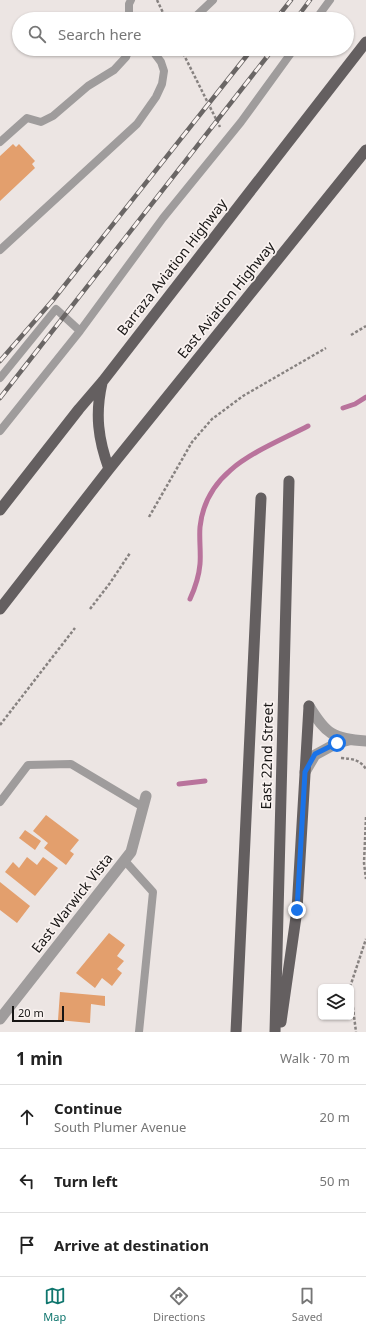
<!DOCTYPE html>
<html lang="en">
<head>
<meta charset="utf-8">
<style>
	:root { --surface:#fff; --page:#f6f6f6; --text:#222; --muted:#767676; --line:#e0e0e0; --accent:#0f766e }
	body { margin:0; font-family:"Noto Sans",sans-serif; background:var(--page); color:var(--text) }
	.controls { position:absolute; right:12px; bottom:12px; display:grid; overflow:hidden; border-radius:6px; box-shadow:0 1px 3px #0004 }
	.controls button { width:36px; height:36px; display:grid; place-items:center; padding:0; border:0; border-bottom:1px solid var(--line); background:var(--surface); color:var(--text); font:20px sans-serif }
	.scale { position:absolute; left:12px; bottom:10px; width:52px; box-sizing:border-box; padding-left:4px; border:2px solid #171514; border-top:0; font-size:11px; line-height:14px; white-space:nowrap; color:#171514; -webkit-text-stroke:3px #f9f2f0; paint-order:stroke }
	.stop { position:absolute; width:12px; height:12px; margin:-9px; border:3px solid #1a73e8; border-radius:50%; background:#fff }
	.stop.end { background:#1a73e8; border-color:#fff; box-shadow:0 1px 4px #0008 }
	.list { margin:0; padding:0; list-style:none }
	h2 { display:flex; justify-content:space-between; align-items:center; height:52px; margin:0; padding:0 16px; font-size:17px }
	h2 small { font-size:13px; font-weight:400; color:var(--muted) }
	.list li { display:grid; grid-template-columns:26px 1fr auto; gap:12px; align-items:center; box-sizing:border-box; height:64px; padding:0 16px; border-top:1px solid var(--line) }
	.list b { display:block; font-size:15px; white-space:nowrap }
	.list p { margin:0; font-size:13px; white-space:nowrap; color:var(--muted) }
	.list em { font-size:13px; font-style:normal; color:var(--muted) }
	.icon { flex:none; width:22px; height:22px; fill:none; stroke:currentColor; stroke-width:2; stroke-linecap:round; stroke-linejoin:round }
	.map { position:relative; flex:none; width:366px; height:1032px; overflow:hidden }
	.search { position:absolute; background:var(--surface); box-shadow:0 1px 3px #0004; left:12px; right:12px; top:12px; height:44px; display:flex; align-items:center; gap:10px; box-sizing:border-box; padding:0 14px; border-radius:22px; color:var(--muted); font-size:15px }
	.sheet { height:244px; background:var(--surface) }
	nav { display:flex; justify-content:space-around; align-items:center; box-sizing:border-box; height:56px; border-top:1px solid var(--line); background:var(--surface); font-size:11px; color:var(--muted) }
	nav a { display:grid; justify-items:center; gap:2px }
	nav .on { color:var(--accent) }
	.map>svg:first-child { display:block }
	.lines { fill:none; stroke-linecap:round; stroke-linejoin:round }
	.stream { stroke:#b9739c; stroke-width:5 }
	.building { fill:#e39f6d }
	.path { stroke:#878280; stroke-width:2.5; stroke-dasharray:3 2; stroke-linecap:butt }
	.service { stroke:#9f9c9c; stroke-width:8 }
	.minor { stroke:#9f9c9c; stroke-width:11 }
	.primary { stroke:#645f60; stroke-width:11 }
	.rail-casing { stroke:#6a6665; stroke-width:4.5 }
	.rail { stroke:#f9f2f0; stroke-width:3; stroke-dasharray:9; stroke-linecap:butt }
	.route { stroke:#1a73e8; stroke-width:5 }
	.labels { text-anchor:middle; stroke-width:3.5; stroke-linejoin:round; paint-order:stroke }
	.street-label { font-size:14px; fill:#171514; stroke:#f9f2f0 }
</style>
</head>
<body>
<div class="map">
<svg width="366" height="1032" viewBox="0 0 366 1032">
	<rect width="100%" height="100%" fill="#ece5e3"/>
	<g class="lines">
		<!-- stream -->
		<path class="stream" d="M 343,408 L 355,404 L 366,397
			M 190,599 C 195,588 199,576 200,564 C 201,552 199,539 200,527 C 206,468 262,450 308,426
			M 179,784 L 205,781"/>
	</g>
	<!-- building -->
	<path class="building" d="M 13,144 L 16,147 L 19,144 L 35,161 L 32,164 L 35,168 L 0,201 L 0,156 Z
		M 46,815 L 79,840 L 70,851 L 74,854 L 66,865 L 44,848 L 48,843 L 33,831 Z
		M 25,830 L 41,841 L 35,850 L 19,838 Z
		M 27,857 L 37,865 L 43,857 L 58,868 L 35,896 L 5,872 L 13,862 L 19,868 Z
		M 0,882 L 30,906 L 17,923 L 0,910 Z
		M 109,933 L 125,945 L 117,956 L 124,961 L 117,969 L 122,973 L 112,986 L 102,978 L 95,988 L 76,973 Z
		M 60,992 L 105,996 L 105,1006 L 91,1004 L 90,1023 L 58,1020 Z"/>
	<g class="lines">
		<!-- path -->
		<path class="path" d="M 157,0 L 166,19
			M 181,49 L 220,127
			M 351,335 L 366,326
			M 149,517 L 192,442 L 212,419 L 243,396 L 326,348
			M 90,609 L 110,583 L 130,553
			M 0,725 L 75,628
			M 341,758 C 352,759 359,759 366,769
			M 366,817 L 364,863 L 366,879
			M 350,987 L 366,939
			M 351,992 L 356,1032"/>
		<!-- service -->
		<path class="service" d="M 129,19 L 129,4 L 131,0
			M 193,19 L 213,0
			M 316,19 L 330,0
			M 0,142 L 27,118 L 41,122 L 53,116 L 88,86 L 114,70 L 126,57 L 129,49
			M 0,250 L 137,124 L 156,97 L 162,84 L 164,71 L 161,62 L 155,54 L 161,49
			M 0,378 L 56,309 L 80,331
			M 0,431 L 80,331 L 163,218 L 241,122 L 294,49
			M 0,802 L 28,765 L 71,764 L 143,807
			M 125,861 L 153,892 L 139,1032"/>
		<!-- minor -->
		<path class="minor" d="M 309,706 C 326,734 333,739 366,741
			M 305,772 L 315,755 L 337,743 L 349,740
			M 0,1019 L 131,852 L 146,796"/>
		<!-- primary -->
		<path class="primary" d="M 102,383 C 95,414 98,439 109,469
			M 0,510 L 79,409 L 103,381 L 366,42
			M 0,609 L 109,469 L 366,150
			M 281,1022 L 297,910 L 309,706
			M 236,1032 L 261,498
			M 275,1032 L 289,481"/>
		<!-- rail casing -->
		<g class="rail-casing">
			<path id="rail" d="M 276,19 L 291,0
				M 296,19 L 310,0
				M 0,361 L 53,300 L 252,49
				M 0,398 L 273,49"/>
		</g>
		<!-- rail -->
		<use href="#rail" class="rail"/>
	</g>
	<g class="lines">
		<!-- route -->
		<path class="route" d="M 297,910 L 305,772 L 315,754 L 337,743"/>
	</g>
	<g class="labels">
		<!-- street labels -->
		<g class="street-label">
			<text transform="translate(172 267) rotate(-52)" y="5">Barraza Aviation Highway</text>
			<text transform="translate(226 300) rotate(-51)" y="5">East Aviation Highway</text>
			<text transform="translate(267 756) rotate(-89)" y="5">East 22nd Street</text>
			<text transform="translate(72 903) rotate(-52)" y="5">East Warwick Vista</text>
		</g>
	</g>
</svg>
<div class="controls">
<button><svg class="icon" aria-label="layers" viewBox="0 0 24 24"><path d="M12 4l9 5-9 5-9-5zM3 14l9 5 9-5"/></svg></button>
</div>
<div class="scale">20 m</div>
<div class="stop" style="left:337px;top:743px"></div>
<div class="stop end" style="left:297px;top:910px"></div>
<div class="search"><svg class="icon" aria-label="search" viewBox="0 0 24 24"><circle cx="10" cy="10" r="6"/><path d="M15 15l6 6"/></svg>Search here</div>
</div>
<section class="sheet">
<h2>1 min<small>Walk · 70 m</small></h2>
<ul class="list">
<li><svg class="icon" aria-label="ahead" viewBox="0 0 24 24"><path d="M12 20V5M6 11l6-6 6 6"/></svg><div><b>Continue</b><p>South Plumer Avenue</p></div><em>20 m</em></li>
<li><svg class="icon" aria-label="left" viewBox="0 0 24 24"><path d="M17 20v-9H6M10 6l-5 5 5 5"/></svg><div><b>Turn left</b></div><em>50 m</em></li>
<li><svg class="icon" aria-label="arrive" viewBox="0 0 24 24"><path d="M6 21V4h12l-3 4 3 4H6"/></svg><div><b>Arrive at destination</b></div></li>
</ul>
</section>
<nav>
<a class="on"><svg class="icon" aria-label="map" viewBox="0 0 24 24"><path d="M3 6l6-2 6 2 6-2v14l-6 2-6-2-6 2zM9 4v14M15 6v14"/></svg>Map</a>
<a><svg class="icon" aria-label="directions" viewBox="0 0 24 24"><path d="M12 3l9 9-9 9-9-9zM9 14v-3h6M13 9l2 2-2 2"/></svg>Directions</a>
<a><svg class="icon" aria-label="saved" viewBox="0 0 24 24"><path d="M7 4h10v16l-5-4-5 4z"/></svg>Saved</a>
</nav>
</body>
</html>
